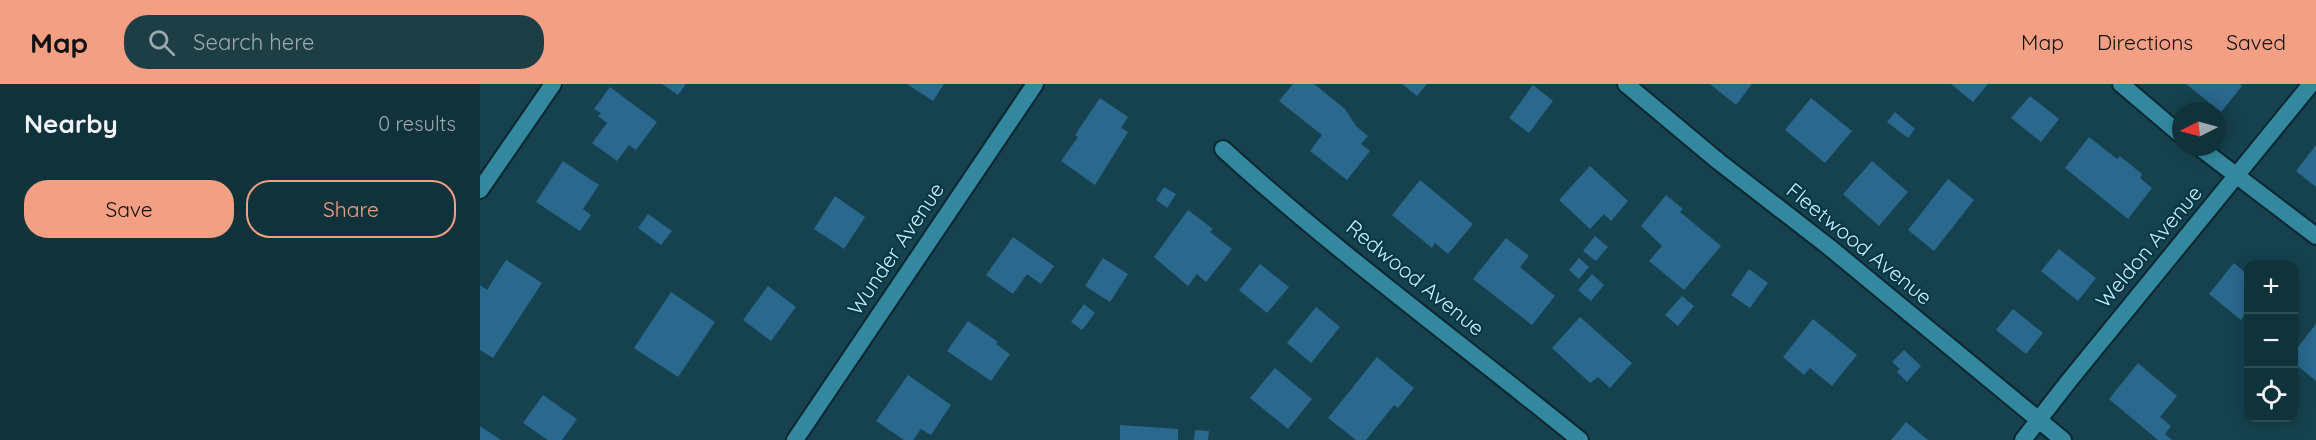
<!DOCTYPE html>
<html lang="en">
<head>
<meta charset="utf-8">
<style>
	:root { --surface:#10323a; --page:#1e3e45; --text:#f1f3f6; --muted:#9caaaf; --line:#304d54; --accent:#f39f83 }
	body { margin:0; font-family:Quicksand,sans-serif; background:var(--page); color:var(--text) }
	.controls { position:absolute; right:18px; bottom:18px; display:grid; overflow:hidden; border-radius:12px; box-shadow:0 3px 15px #0003 }
	.controls button { width:54px; height:54px; display:grid; place-items:center; padding:0; border:0; border-bottom:2px solid var(--line); background:var(--surface); color:var(--text); font:30px sans-serif }
	.compass { position:absolute; left:1692px; top:18px; width:54px; height:54px; border-radius:50%; background:var(--surface); box-shadow:0 3px 15px #0003; rotate:264deg }
	.list { margin:0; padding:0; list-style:none }
	h2 { display:flex; justify-content:space-between; align-items:center; height:78px; margin:0; padding:0 24px; font-size:26px }
	h2 small { font-size:20px; font-weight:400; color:var(--muted) }
	.actions { display:flex; gap:12px; padding:18px 24px }
	.actions a { flex:1; padding:14px 0; border:2px solid var(--accent); border-radius:24px; text-align:center; font-size:21px; color:var(--accent) }
	.actions .main { background:var(--accent); color:#111 }
	.icon { flex:none; width:33px; height:33px; fill:none; stroke:currentColor; stroke-width:2; stroke-linecap:round; stroke-linejoin:round }
	.map { position:relative; flex:none; width:1836px; height:356px; overflow:hidden }
	header { display:flex; align-items:center; gap:36px; box-sizing:border-box; height:84px; padding:0 30px; background:var(--accent); color:#111 }
	header strong { font-size:28px }
	nav { display:flex; gap:33px; margin-inline-start:auto; font-size:21px }
	.search { width:420px; height:54px; background:var(--page); display:flex; align-items:center; gap:15px; box-sizing:border-box; padding:0 21px; border-radius:24px; color:var(--muted); font-size:22px }
	main { display:flex }
	aside { flex:1; background:var(--surface) }
	.map>svg:first-child { display:block }
	.building { fill:#2b688e }
	.lines { fill:none; stroke-linecap:round; stroke-linejoin:round }
	.minor-casing { stroke:#0c272e; stroke-width:20 }
	.minor { stroke:#33889f; stroke-width:16 }
	.labels { text-anchor:middle; stroke-width:4.5; stroke-linejoin:round; paint-order:stroke }
	.street-label { font-size:21px; fill:#c7edfa; stroke:#083744 }
</style>
</head>
<body>
<header>
<strong>Map</strong>
<div class="search"><svg class="icon" aria-label="search" viewBox="0 0 24 24"><circle cx="10" cy="10" r="6"/><path d="M15 15l6 6"/></svg>Search here</div>
<nav><a>Map</a><a>Directions</a><a>Saved</a></nav>
</header>
<main>
<aside>
<h2>Nearby<small>0 results</small></h2>
<ul class="list">
</ul>
<div class="actions"><a class="main">Save</a><a>Share</a></div>
</aside>
<div class="map">
<svg width="1836" height="356" viewBox="0 0 1836 356">
	<rect width="100%" height="100%" fill="#15424e"/>
	<!-- building -->
	<path class="building" d="M 182,0 L 206,0 L 198,11 Z
		M 427,0 L 464,0 L 453,17 Z
		M 813,0 L 834,0 L 865,25 L 876,42 L 888,52 L 881,60 L 890,67 L 867,96 L 830,67 L 842,51 L 799,17 Z
		M 922,0 L 947,0 L 937,12 Z
		M 1230,0 L 1272,0 L 1256,21 Z
		M 1471,0 L 1508,0 L 1493,18 Z
		M 1706,0 L 1760,0 L 1762,2 L 1741,28 Z
		M 1053,1 L 1073,17 L 1049,49 L 1029,34 Z
		M 130,3 L 177,38 L 156,66 L 149,61 L 137,77 L 112,59 L 127,39 L 118,32 L 121,29 L 114,25 Z
		M 1550,12 L 1579,35 L 1561,58 L 1531,34 Z
		M 620,14 L 648,33 L 641,44 L 648,48 L 615,101 L 581,77 L 598,53 L 595,51 Z
		M 1331,14 L 1372,47 L 1345,79 L 1305,46 Z
		M 1415,28 L 1435,45 L 1428,54 L 1407,38 Z
		M 1609,53 L 1637,75 L 1640,72 L 1662,90 L 1660,94 L 1672,104 L 1648,135 L 1585,84 Z
		M 1836,61 L 1836,103 L 1816,87 Z
		M 83,77 L 119,101 L 103,125 L 111,131 L 100,147 L 56,118 Z
		M 1392,77 L 1428,108 L 1399,142 L 1363,110 Z
		M 1110,82 L 1148,117 L 1131,137 L 1124,130 L 1110,145 L 1079,116 Z
		M 1468,95 L 1494,116 L 1454,167 L 1428,146 Z
		M 940,96 L 993,140 L 968,170 L 955,159 L 952,164 L 912,131 Z
		M 684,103 L 696,110 L 687,124 L 676,116 Z
		M 1186,111 L 1203,125 L 1200,128 L 1241,162 L 1204,206 L 1169,177 L 1182,162 L 1161,142 Z
		M 355,112 L 385,133 L 364,165 L 334,145 Z
		M 708,126 L 733,145 L 730,148 L 752,165 L 726,198 L 717,190 L 708,202 L 674,173 Z
		M 168,130 L 192,147 L 181,161 L 158,144 Z
		M 1115,152 L 1128,163 L 1116,177 L 1103,167 Z
		M 533,153 L 574,182 L 561,200 L 547,190 L 533,210 L 506,191 Z
		M 1026,154 L 1049,172 L 1040,183 L 1075,212 L 1052,241 L 993,195 Z
		M 1579,165 L 1616,194 L 1598,217 L 1561,187 Z
		M 623,174 L 648,190 L 630,218 L 605,202 Z
		M 1099,174 L 1109,183 L 1099,195 L 1089,186 Z
		M 26,176 L 62,199 L 13,274 L 0,266 L 0,201 L 7,206 Z
		M 1754,179 L 1768,191 L 1768,227 L 1761,236 L 1729,210 Z
		M 780,180 L 809,203 L 787,229 L 759,206 Z
		M 1269,185 L 1288,199 L 1270,224 L 1251,211 Z
		M 1112,190 L 1124,201 L 1111,217 L 1098,206 Z
		M 288,202 L 316,223 L 291,257 L 263,236 Z
		M 191,208 L 235,238 L 198,293 L 154,264 Z
		M 1202,212 L 1214,222 L 1198,242 L 1185,231 Z
		M 604,220 L 615,229 L 602,246 L 591,238 Z
		M 836,223 L 860,243 L 831,279 L 807,259 Z
		M 1533,225 L 1563,249 L 1546,270 L 1516,246 Z
		M 1100,233 L 1152,279 L 1130,304 L 1118,293 L 1110,299 L 1072,264 Z
		M 1333,235 L 1377,271 L 1352,302 L 1330,284 L 1324,291 L 1303,273 Z
		M 488,237 L 518,258 L 516,260 L 530,270 L 511,297 L 467,267 Z
		M 1836,240 L 1836,297 L 1814,279 L 1814,268 Z
		M 1424,266 L 1441,282 L 1427,298 L 1417,288 L 1420,285 L 1412,278 Z
		M 897,273 L 934,304 L 918,324 L 914,321 L 886,356 L 876,356 L 848,334 Z
		M 1658,279 L 1697,312 L 1680,333 L 1691,342 L 1685,350 L 1692,356 L 1678,356 L 1629,315 Z
		M 795,284 L 832,315 L 808,345 L 770,314 Z
		M 428,291 L 471,321 L 451,351 L 441,345 L 433,356 L 424,356 L 396,337 Z
		M 63,311 L 97,335 L 82,356 L 68,356 L 43,339 Z
		M 1426,338 L 1448,356 L 1411,356 Z
		M 640,341 L 698,345 L 698,356 L 640,356 Z
		M 0,342 L 21,356 L 0,356 Z
		M 715,346 L 729,347 L 728,356 L 714,356 Z"/>
	<g class="lines">
		<!-- minor casing -->
		<g class="minor-casing">
			<path id="minor" d="M 1146,0 L 1238,77 L 1349,163 L 1583,356
				M 1641,0 L 1701,51
				M 1719,63 L 1836,152
				M 743,65 C 857,169 981,259 1100,356
				M 0,106 L 73,0
				M 315,356 L 555,0
				M 1543,356 L 1588,298 L 1831,0"/>
		</g>
		<!-- minor -->
		<use href="#minor" class="minor"/>
	</g>
	<g class="labels">
		<!-- street labels -->
		<g class="street-label">
			<text transform="translate(1379 160) rotate(39)" y="7">Fleetwood Avenue</text>
			<text transform="translate(1669 163) rotate(-50)" y="7">Weldon Avenue</text>
			<text transform="translate(416 165) rotate(-56)" y="7">Wunder Avenue</text>
			<text transform="translate(935 194) rotate(39)" y="7">Redwood Avenue</text>
		</g>
	</g>
</svg>
<div class="controls">
<button>+</button>
<button>−</button>
<button><svg class="icon" aria-label="locate" viewBox="0 0 24 24"><circle cx="12" cy="12" r="6"/><path d="M12 2v4M12 18v4M2 12h4M18 12h4"/></svg></button>
</div>
<svg class="compass" viewBox="-18 -18 36 36"><path d="M0-13l5 13h-10z" fill="#e53935"/><path d="M0 13l5-13h-10z" fill="#9caaaf"/></svg>
</div>
</main>
</body>
</html>
